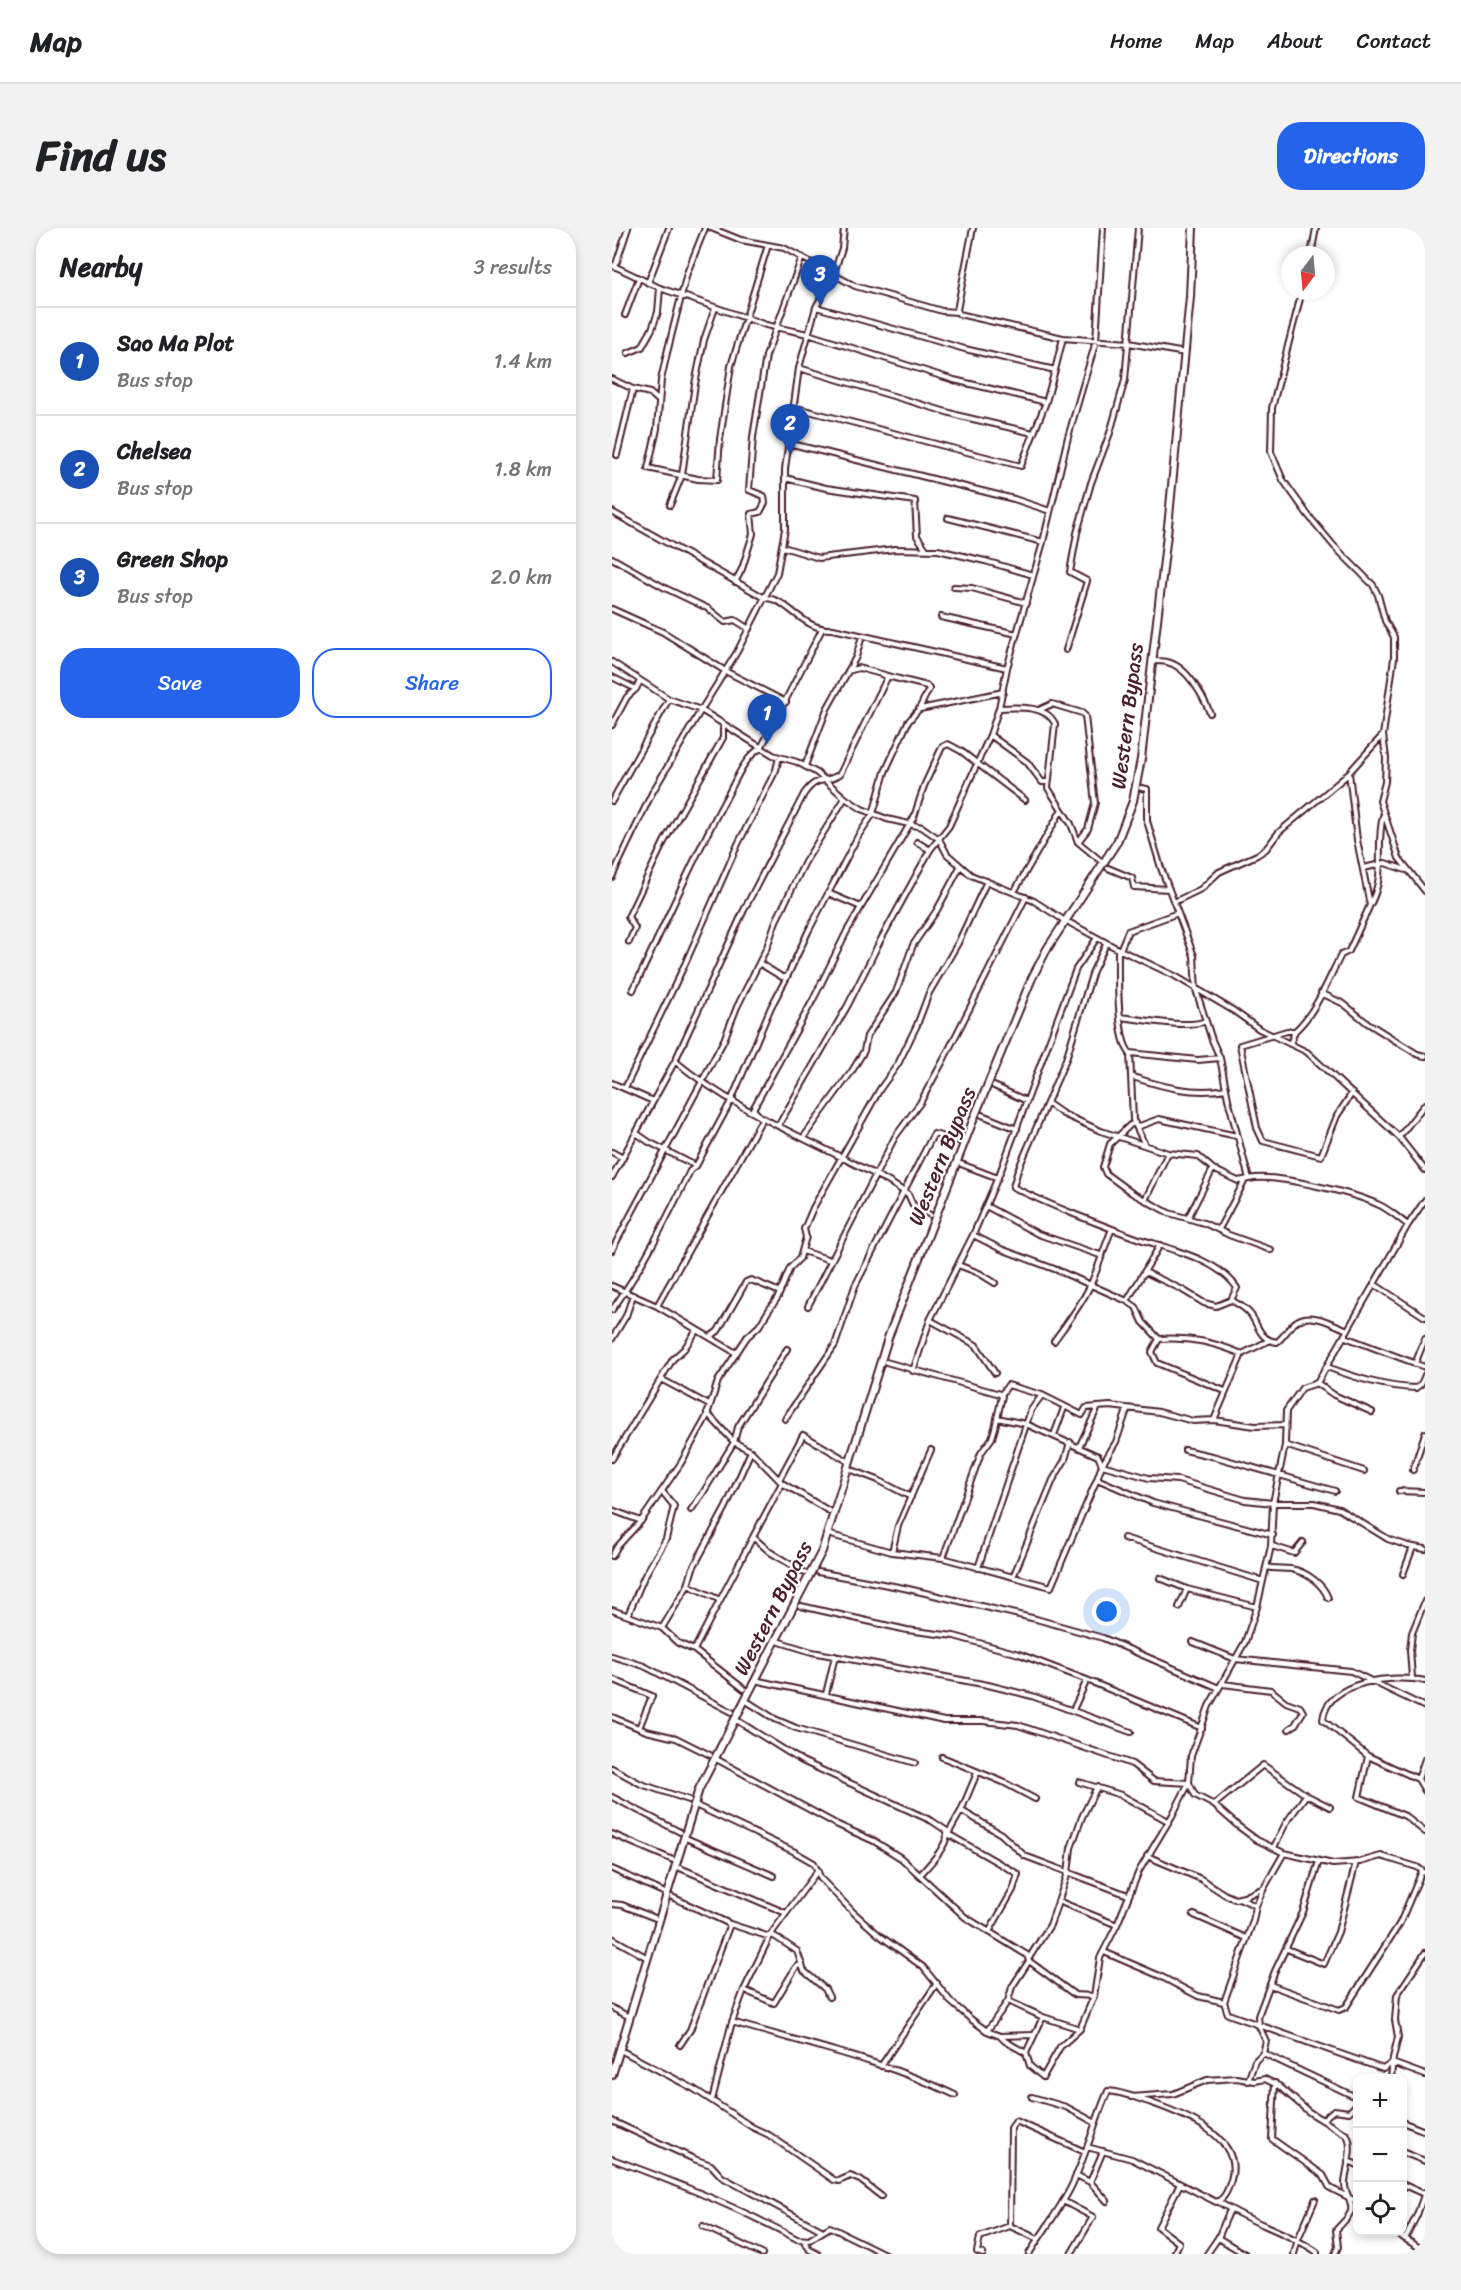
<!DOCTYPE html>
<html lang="en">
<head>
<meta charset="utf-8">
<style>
	:root { --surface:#fff; --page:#f2f2f2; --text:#202124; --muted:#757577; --line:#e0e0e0; --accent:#2563eb }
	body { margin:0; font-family:Sriracha,sans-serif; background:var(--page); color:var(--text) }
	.controls { position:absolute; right:18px; bottom:18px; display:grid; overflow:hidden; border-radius:12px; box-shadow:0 3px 9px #0003 }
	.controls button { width:54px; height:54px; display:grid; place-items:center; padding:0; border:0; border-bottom:2px solid var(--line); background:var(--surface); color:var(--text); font:30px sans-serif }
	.compass { position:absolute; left:669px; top:18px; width:54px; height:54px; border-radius:50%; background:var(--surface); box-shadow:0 3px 9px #0003; rotate:196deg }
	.you { position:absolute; left:495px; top:1384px; width:21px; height:21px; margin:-15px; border:4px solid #fff; border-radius:50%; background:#1a73e8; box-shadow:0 0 0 9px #1a73e833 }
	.badge { display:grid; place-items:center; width:39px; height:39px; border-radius:50%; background:var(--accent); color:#fff; font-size:20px; font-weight:700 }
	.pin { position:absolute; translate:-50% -50px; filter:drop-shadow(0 2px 3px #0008) }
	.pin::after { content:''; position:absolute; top:32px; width:21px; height:18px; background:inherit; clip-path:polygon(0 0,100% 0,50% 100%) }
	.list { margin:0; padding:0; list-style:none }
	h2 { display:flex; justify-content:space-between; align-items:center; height:78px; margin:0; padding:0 24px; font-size:26px }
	h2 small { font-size:20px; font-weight:400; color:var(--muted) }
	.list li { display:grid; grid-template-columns:39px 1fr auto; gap:18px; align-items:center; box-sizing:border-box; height:108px; padding:0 24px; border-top:2px solid var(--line) }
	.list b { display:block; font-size:22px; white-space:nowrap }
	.list p { margin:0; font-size:20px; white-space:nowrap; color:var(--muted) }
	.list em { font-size:20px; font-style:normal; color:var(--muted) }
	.actions { display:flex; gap:12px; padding:18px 24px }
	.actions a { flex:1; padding:14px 0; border:2px solid var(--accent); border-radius:24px; text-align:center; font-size:21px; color:var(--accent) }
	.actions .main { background:var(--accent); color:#fff }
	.icon { flex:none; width:33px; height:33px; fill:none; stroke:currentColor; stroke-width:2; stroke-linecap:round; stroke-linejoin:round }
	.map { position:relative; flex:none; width:813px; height:2026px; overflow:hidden; border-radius:24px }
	header { display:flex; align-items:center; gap:36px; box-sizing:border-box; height:84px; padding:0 30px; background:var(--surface); border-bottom:2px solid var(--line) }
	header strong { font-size:28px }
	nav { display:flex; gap:33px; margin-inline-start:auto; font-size:21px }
	.intro { display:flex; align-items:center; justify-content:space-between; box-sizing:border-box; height:144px; padding:0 36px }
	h1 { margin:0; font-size:42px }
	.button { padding:15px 27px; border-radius:24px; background:var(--accent); color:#fff; font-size:21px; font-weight:700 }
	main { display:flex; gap:36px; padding:0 36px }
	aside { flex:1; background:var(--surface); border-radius:24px; box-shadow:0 3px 9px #0003 }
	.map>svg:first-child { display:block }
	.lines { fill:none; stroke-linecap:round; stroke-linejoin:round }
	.minor-casing { stroke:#4a1f2b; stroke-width:8 }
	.primary-casing { stroke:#4a1f2b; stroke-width:10 }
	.minor { stroke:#fff; stroke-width:4 }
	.primary { stroke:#fff; stroke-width:6 }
	.labels { text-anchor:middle; stroke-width:4.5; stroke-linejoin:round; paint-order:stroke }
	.street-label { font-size:21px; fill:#4a1f2b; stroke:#fff }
</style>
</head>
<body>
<header>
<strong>Map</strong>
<nav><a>Home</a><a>Map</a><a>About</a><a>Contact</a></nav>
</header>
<div class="intro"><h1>Find us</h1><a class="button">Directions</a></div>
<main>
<aside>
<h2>Nearby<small>3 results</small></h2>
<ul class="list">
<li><span class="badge" style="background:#1a4fb4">1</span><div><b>Sao Ma Plot</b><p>Bus stop</p></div><em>1.4 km</em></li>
<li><span class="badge" style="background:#1a4fb4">2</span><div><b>Chelsea</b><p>Bus stop</p></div><em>1.8 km</em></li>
<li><span class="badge" style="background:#1a4fb4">3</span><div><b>Green Shop</b><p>Bus stop</p></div><em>2.0 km</em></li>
</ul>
<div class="actions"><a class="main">Save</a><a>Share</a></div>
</aside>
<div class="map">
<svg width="813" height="2026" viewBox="0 0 813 2026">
	<rect width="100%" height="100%" fill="#fff"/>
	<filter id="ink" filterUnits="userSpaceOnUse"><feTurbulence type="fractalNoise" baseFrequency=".0167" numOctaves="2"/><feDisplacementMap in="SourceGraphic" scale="12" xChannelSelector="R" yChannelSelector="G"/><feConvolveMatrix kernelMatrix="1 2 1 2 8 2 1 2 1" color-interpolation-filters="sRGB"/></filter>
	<g filter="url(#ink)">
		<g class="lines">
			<!-- minor casing -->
			<g class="minor-casing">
				<path id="minor" d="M 93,0 L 75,45 L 55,125 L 49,152 L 45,201 L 36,240 L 86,251 L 105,252 L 108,211 L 119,138 L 156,17
					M 99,0 L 129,12 L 172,20 L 243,58 L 330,83 L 345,84
					M 232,0 L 230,20 L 221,48 L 204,79 L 187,140 L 173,241 L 173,301 L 165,345 L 125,424 L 89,482 L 161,527 L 185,534 L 205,545 L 233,570 L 250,581 L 275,591 L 310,599 L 327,611 L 335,626 L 359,647 L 422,673 L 450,691
					M 361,0 L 345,82 L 347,86 L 451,110 L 517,115 L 573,125
					M 699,27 L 704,0
					M 0,37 L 48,60 L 154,97 L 196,106 L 342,152 L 434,174
					M 3,39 L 16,0
					M 36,55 L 57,0
					M 690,63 L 660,180 L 659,224 L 671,252 L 696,287 L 722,318 L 761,357 L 766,367 L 773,393 L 782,409 L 782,430 L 771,507 L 774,530 L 773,554 L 768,573 L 787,630 L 813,663
					M 204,79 L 353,121 L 443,142 L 451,110
					M 13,87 L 27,50
					M 16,125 L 30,119 L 40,101 L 46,84 L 48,60
					M 187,140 L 348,188 L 421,205
					M 0,151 L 21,161
					M 181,179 L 409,238 L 434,174 L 443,142
					M 176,215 L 402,271 L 438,283
					M 5,227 L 21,161 L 38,165 L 47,173
					M 173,250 L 214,260 L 303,273 L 305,308 L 314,321
					M 58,277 L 70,247 L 83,156 L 92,112 L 103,80
					M 0,284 L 153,370 C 176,370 190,403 221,401 L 395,440
					M 336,290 L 431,314
					M 171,319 L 207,330 L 283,321 L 326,322 L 373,333 L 421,347
					M 0,330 L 53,360 L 97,381 L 113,394 L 123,392 L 137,401
					M 123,354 L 130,341 L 141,306 L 139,286 L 148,284 L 153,275 L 152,268 L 137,262 L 141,209 L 154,128 L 190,29
					M 342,359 L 360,360 L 414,375
					M 0,381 L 51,404 L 115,444 L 174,474
					M 329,389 L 405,406
					M 454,422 L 475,353 L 458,344 L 465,305 L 479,255 L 498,205 L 513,152 L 526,0
					M 540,433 C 545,433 550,433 555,434 C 575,438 591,468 598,485
					M 0,434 L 57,471 L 89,482 L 40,565 L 0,649
					M 0,449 L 24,461
					M 387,480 C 405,479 435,477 443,496 L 436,560 L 459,596 L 466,614 L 489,633
					M 308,481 L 391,464
					M 427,482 L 440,476 L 470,485 L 473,488 L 483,575 L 476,601 L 466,614
					M 0,497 L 15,469 L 24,461 L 28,453
					M 378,507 L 415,534 L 430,554 L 436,554
					M 193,538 L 215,481 L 244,429 L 250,408
					M 737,545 L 745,612 L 758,677 L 737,723 L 729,727 C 716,752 704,784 683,803 L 675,803 L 628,817 L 645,900 L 651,913 L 709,928 L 725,888 L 740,865
					M 0,573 L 57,471
					M 305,614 L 318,622
					M 496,640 L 520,650 L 522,659 L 557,661
					M 752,640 L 773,635 L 794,642
					M 402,664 L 449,583
					M 216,665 L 249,679
					M 562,674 L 589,661 L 607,644 L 645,627 L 654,621 L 667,604 L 733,549 L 770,508
					M 758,677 C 775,645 763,620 771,588
					M 458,695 L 506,721
					M 17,714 L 23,700 L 16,689 L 52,614 L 111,510 L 111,497
					M 494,716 L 481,743 L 454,831 L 406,942 L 401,959 C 439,978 479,993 519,1008 C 551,1020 605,1029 625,1060 L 619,1072 C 626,1076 634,1080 639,1087 C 647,1099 648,1112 665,1114 C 673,1108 677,1098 685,1093 C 700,1083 722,1097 736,1102
					M 508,722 L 516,703 L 566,685
					M 147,735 L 170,749 L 175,749 L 196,704 L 246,608 L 261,586 L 273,544 L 296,494 L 307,481 L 317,461 L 315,458 L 275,448
					M 21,762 C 52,699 79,634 113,572 C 123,555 131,530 149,520 L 210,401
					M 709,765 L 732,776 L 754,794 L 805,826 L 813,828
					M 508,789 C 527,791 578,801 593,793
					M 678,816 L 683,803
					M 518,825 L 586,832 L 608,830
					M 63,833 C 127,886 205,914 277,954 L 296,966 L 301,977 L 318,987
					M 521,849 C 551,859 582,867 614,861
					M 0,855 L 41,873
					M 382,858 L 415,873
					M 13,860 L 73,736 L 126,616 L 164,542 L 167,529
					M 435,875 L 451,886 L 489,903 L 556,925 L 586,928 L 601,941 L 626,953 L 637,951 L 616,871 L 608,830 L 600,812 L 584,762 L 582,728 L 549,640 L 535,593 L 535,561 L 529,560
					M 370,887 L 405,901
					M 523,895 L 518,897 L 498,916 L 491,939 L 494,946 L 520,965 L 557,985 L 592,995 L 617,1007 L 659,1022
					M 166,898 L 236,777 L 267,715 L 318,622 L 337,598 L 378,507 L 387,480 L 395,440 L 431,314 L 456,209 L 484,113 L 491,0
					M 525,899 L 547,891 L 625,908
					M 24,905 L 37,914 L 84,938
					M 787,909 L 813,876
					M 191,910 L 240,843 L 252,823 L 255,808 L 284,764 L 301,717 L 325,682 L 348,639
					M 533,917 L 521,892 L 518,825 C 504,811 506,743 506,721 L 563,748 L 622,783 L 647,801 L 695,824 L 787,909 L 813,942
					M 0,924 L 11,930
					M 349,936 L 386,950
					M 0,949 L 63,833 L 132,682 L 192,566 C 206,546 212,557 228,546 L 275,450 L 273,447 L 247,440 L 236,443
					M 637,951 C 661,945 741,965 765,976 C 776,980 786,990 796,997
					M 533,972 L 556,925
					M 374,978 L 426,1006 L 488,1027
					M 576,990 L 601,941
					M 607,1001 L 632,954
					M 361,1007 L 389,1021 L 445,1042 L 515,1073 L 524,1079 L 531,1094 L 547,1111 C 579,1109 601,1114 630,1126
					M 0,1022 L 112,812 L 125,779 L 155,719 L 164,693 L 193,634 L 233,570
					M 191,1023 L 218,1032
					M 346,1037 L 367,1045 L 383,1055
					M 533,1044 L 569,1061 L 592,1075 L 604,1078 L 619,1072
					M 762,1056 L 813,1089
					M 0,1058 L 45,1078 L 124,1125
					M 515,1073 L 548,1017
					M 45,1078 L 150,891 L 141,881 L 201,772 L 235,703 L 302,589 L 312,558 L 330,519 L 336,516 L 349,523 L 413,572
					M 196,1078 L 283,909 L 308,875 L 331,833 L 414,669
					M 0,1082 C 31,1039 55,990 78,943 L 84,938 L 119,873 L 159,779 L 175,749
					M 318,1092 L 364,1117 L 383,1145
					M 98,1109 L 106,1103 L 134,1054 L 139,1052 L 168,1064
					M 733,1109 L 813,1139
					M 0,1111 L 14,1088 L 21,1067
					M 547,1111 L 540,1124 L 545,1135 L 613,1163
					M 442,1113 C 455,1095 469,1077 478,1058 C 487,1039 492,1019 500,1001
					M 803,1136 L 813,1111
					M 715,1139 C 745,1150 772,1159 804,1160 L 809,1156 L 813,1147
					M 301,1143 L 318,1092 L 361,1007 L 389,942 L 464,741 L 485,710
					M 49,1151 L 97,1177
					M 705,1155 L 722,1167 L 760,1184
					M 389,1167 L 396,1157 L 430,1167 L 470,1187 L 474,1180 L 498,1178 L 547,1184 L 581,1193 L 602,1192 L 643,1198 L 672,1197
					M 515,1182 L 504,1214 L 490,1237 L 537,1250 L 566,1252 L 633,1272 L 661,1275 L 702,1275 L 727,1281 L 776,1311 L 796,1318 L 813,1321
					M 95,1185 L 122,1214 L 139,1223 L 170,1255 L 217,1283
					M 173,1191 L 223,1117 L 243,1058 L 320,909 L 322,906 L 353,915
					M 602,1192 L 630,1126 L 656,1113
					M 442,1207 L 452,1180
					M 673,1217 L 752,1243
					M 467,1219 L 486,1179
					M 573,1222 L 604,1229 L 723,1263
					M 0,1231 L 61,1131 L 72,1121 L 85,1102
					M 240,1242 L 266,1252 L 299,1269
					M 801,1242 L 813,1205
					M 485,1251 L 541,1275 L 661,1307
					M 167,1252 L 191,1207 L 234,1232
					M 170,1255 L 141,1309 L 158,1324 L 193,1345
					M 787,1263 L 813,1264
					M 0,1282 L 29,1293
					M 79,1282 L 91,1265 L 122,1214 L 126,1199 L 175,1121
					M 219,1307 L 280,1324 L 331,1330 L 369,1225 L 380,1210 L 383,1200 L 390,1168 L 388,1166 L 274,1134
					M 512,1310 L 651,1353
					M 660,1318 L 682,1325 L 691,1314
					M 280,1324 L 286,1298 L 319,1222
					M 0,1328 L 5,1319 L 29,1293 L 69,1235 L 94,1190 L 106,1153 L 135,1109 L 147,1098 L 157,1082 L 166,1069 L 178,1040 L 188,1030 L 194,1009 L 192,1001 L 201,980 L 268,861 L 286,836 L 305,797 L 317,765 L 346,715 L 375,653
					M 331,1330 L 439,1359 L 485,1251 L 490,1237 L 486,1228 L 414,1196 L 385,1190
					M 654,1339 C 662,1341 671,1340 679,1341 C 695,1344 711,1356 716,1370
					M 366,1340 L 419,1182 L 430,1167
					M 206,1344 L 292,1360 L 424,1391 L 491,1410 L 607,1460
					M 791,1346 L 801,1319
					M 401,1349 L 441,1252 L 453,1232 L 458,1214
					M 548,1350 L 575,1361 L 645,1379
					M 76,1357 L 108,1372
					M 189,1378 L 295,1402 L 342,1408 L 407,1426 L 475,1452 L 590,1500
					M 567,1379 L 575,1361
					M 0,1382 L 50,1400 L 66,1415 L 82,1422 L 132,1461
					M 16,1387 L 32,1349 L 54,1311 L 62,1278 L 50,1263
					M 50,1400 L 76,1357 L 81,1340 L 114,1279 L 139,1223
					M 168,1414 L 200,1424 L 376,1457 L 420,1468 L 519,1504
					M 581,1414 L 623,1431 L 739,1443 L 813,1479
					M 82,1422 L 141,1309
					M 0,1428 L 32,1438 L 120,1484
					M 800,1450 L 798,1422 L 800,1405 L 813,1373
					M 0,1451 L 40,1468 L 27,1500
					M 147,1453 L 332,1493 L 371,1493 L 406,1497 L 520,1536 L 542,1553 L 577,1555 L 583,1567 L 602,1577 L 626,1598 L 645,1612 L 672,1625 L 721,1636 L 748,1634 L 769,1628 L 805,1639 L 813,1645
					M 813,1453 C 784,1446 714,1452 711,1492 L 756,1528 L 806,1551 L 813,1563
					M 611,1456 L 659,1462 L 674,1474 L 688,1479 L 691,1484 L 683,1497 L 677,1501
					M 214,1466 L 223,1428
					M 136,1474 L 163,1491 L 184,1500 L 303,1535
					M 461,1482 L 475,1452
					M 0,1489 L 34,1503 L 64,1510 L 98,1527
					M 126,1493 L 190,1533 L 320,1593 L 335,1603 C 337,1617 317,1637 308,1647
					M 756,1528 L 747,1569 L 793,1588 L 813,1604
					M 330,1529 L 391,1554 L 423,1571
					M 106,1532 L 226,1597 L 262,1613 L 289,1630 L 353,1689 L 415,1727 L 417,1733 L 400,1759 L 396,1773 L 431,1789
					M 0,1540 L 29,1556 L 77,1572
					M 365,1545 L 349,1583 L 336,1606 L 406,1646 L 401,1662 L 377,1704
					M 806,1551 L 813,1531
					M 467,1554 L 509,1567 L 556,1593
					M 0,1569 L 68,1604
					M 602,1577 L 651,1537 L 694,1567 L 718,1579
					M 85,1578 L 181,1623 L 202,1635 L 209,1651 L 241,1684 L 267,1707 L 311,1739 L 339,1774 L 360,1792 L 375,1803 L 388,1808 L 421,1807
					M 350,1583 L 389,1606 L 413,1628 L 516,1667
					M 0,1606 L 61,1632
					M 76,1611 L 162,1648
					M 662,1619 L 674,1595 L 694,1567
					M 535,1628 L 589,1651 L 612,1666 L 623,1671 L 632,1669 L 652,1660 L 672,1625
					M 68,1640 L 174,1685
					M 0,1641 L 51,1664
					M 652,1660 L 644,1678 L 641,1693 L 612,1774 L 616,1786 L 771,1841 L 780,1835 L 813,1847
					M 60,1669 L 118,1696 L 158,1709
					M 629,1671 L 644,1678
					M 446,1673 L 505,1697
					M 0,1676 L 10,1677 L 43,1690
					M 582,1687 L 634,1710
					M 159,1706 L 185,1723 L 192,1743 L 213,1761 L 217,1769
					M 0,1710 L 32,1728
					M 675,1721 L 712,1736 L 726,1704 L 744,1634
					M 492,1724 L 548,1748 L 586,1768 L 612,1774
					M 417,1730 L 438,1697 L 456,1645 L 459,1620 L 470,1589 L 485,1559
					M 417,1733 L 463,1767 L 482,1768
					M 658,1757 L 727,1782 L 734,1779 L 788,1695 L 810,1643
					M 132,1762 L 162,1775 L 184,1739 L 190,1736
					M 0,1780 L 14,1787
					M 120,1794 C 194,1816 273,1833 343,1867
					M 468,1801 L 448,1819 L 431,1849 L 418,1838 L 414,1825 L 431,1789 L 468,1801 L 482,1768 L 488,1730 L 505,1697 L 527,1643 L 560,1588 L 577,1555 L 579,1528 L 597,1478 L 633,1414 L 645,1379 L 659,1318 L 661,1275 L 673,1217 L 674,1183 L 690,1160 L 705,1155 L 708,1150 L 796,997 L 813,972
					M 375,1803 L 396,1773
					M 388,1808 L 393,1813 L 414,1825
					M 68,1817 L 78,1802 L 118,1696
					M 12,1824 L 82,1861 L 140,1899 L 157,1907 L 222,1952 L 227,1953 L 238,1948 L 248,1952 L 269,1968
					M 651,1825 L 746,1870
					M 269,1838 L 325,1755
					M 779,1850 L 781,1830 L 786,1809 L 783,1792 L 785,1767 L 813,1725
					M 636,1853 L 643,1833 L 651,1825 L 654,1813 L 647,1798 L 646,1788 L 663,1743 L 691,1684 L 707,1633
					M 663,1855 L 660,1911 L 711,1947 L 718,1960 L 746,1974
					M 420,1869 L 454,1879 L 482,1894
					M 519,1869 L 561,1866 L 595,1852 L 624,1850 L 643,1853 L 653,1851 L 667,1858 L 697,1884 L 735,1907 C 742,1919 734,1941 733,1955 C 732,1965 741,1972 739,1983 C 737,1990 729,1996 724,2002 L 726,2019 L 723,2026
					M 100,1872 L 120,1794 L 132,1762 L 159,1706 L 206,1642
					M 710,1892 L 722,1882 L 737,1884 L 746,1875
					M 0,1893 L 82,1931 L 99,1937 L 110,1949 L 211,2003
					M 790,1894 L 813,1903
					M 790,1924 L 813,1933
					M 0,1931 C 64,1954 125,1979 185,2011 L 197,2012 L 218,1999 L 273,2026
					M 736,1933 L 746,1937
					M 464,1947 L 478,1954 L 495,1973
					M 478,1954 L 491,1923
					M 790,1956 L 812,1966
					M 451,1973 L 481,1989 L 459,2026
					M 607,1974 C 636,1994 674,2003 705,2024 L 705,2026
					M 91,1998 L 150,2026
					M 398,1998 L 399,1900 L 404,1893 L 473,1924
					M 782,2004 L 813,2023
					M 606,2010 L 633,2026
					M 793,2011 L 805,1987 L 813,1964
					M 192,2013 L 198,2022 L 206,2026
					M 371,2026 L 365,2024 L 368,2009 L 398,1998 L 426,2011
					M 417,2026 C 431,2003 447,1983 459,1959 C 474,1928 482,1895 496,1863 C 510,1864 524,1870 537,1874 C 568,1885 632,1907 619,1952 C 616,1961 613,1971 604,1974 L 520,1931 L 475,1919
					M 562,2026 L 567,2015 L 546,1999 L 568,1956
					M 595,2026 L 606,2010 L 617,1984
					M 682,2026 L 686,2011 L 703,1972"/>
			</g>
			<!-- primary casing -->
			<g class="primary-casing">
				<path id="primary" d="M 0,1847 L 87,1561 L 210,1323 L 277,1107 L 364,885 L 420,750 L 435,721 L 505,614 L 521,573 L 529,531 L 557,289 L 578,69 L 581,0"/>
			</g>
			<!-- minor -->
			<use href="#minor" class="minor"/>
			<!-- primary -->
			<use href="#primary" class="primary"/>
		</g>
	</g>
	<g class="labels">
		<!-- street labels -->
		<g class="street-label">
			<text transform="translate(515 488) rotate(-83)" y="7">Western Bypass</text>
			<text transform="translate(330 928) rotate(-68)" y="7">Western Bypass</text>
			<text transform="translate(161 1380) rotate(-63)" y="7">Western Bypass</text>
		</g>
	</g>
</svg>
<div class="controls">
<button>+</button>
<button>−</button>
<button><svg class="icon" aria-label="locate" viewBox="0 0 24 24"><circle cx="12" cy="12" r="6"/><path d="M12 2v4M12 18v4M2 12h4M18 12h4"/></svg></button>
</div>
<svg class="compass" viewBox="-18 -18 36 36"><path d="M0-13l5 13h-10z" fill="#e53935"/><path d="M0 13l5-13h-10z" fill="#757577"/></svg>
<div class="you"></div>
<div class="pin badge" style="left:155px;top:516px;background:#1a4fb4">1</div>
<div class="pin badge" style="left:178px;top:226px;background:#1a4fb4">2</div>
<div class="pin badge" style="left:208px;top:77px;background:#1a4fb4">3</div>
</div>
</main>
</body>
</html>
